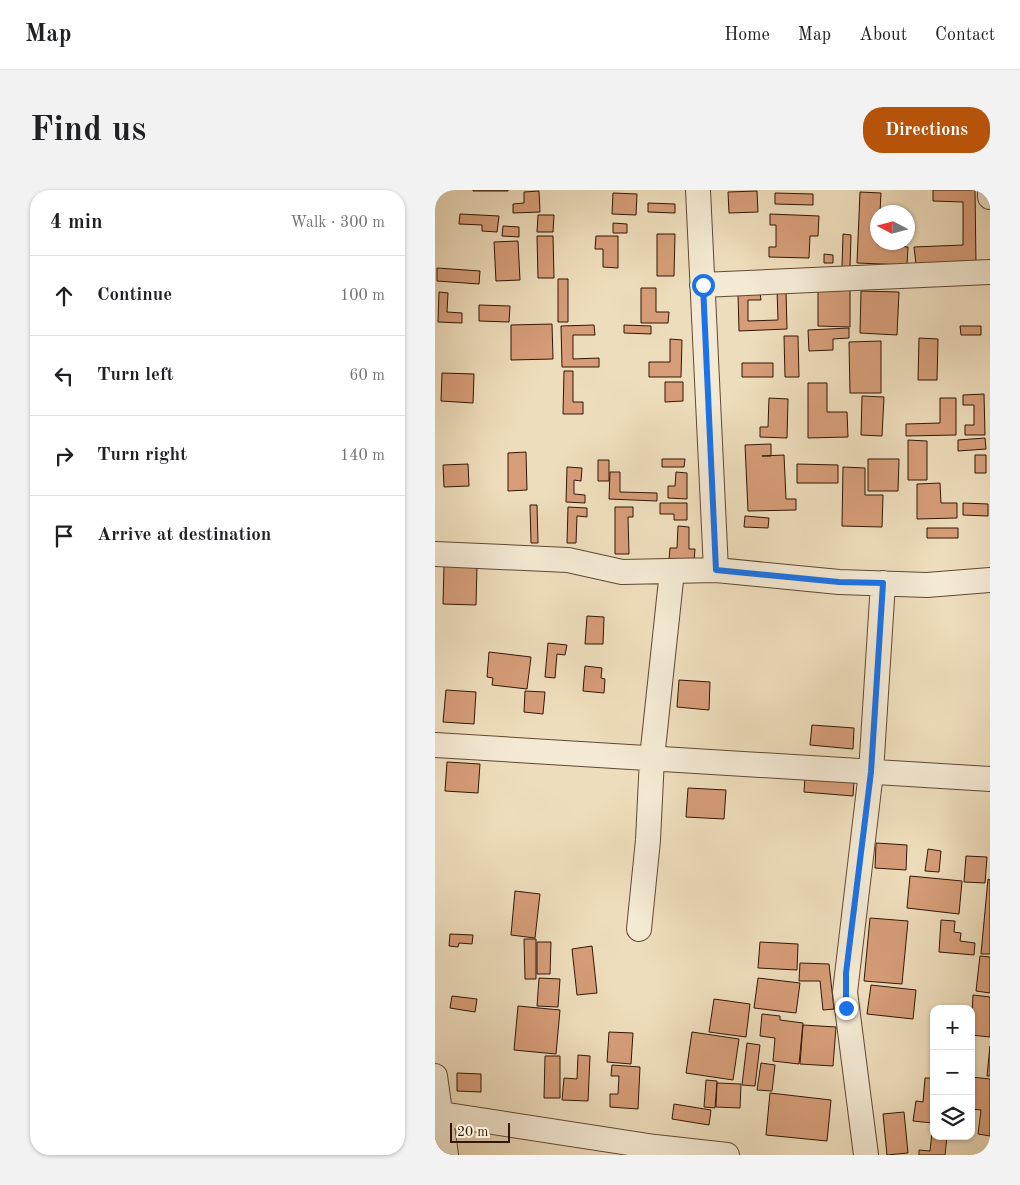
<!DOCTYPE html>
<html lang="en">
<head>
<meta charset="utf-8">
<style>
	:root { --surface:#fff; --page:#f2f2f2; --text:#202124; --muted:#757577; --line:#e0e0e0; --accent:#b45309 }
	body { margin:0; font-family:"Old Standard TT",serif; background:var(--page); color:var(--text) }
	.controls { position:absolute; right:15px; bottom:15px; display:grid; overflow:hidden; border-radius:10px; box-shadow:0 1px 4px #0004 }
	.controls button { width:45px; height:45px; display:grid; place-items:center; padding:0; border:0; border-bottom:1px solid var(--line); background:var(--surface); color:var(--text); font:25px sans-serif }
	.compass { position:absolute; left:435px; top:15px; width:45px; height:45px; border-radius:50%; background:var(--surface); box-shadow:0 1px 4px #0004; rotate:276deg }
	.scale { position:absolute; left:15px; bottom:12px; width:60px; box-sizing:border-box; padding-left:5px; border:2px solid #311604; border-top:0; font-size:14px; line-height:18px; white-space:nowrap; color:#311604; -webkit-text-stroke:4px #f4e9d3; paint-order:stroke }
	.stop { position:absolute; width:15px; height:15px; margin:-11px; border:4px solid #1a73e8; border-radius:50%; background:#fff }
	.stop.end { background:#1a73e8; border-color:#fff; box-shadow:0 1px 5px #0008 }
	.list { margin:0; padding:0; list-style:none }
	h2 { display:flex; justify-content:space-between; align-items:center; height:65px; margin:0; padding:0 20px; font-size:21px }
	h2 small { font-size:16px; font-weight:400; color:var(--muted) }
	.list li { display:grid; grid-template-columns:32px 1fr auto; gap:15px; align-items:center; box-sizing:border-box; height:80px; padding:0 20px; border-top:1px solid var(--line) }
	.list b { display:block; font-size:19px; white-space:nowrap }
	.list em { font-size:16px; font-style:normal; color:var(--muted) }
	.icon { flex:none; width:28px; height:28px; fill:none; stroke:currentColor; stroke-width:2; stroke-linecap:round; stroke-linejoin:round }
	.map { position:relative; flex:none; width:555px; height:965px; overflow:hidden; border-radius:20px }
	header { display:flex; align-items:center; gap:30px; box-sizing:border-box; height:70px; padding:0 25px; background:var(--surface); border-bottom:1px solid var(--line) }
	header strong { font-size:24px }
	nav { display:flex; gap:28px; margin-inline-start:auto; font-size:18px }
	.intro { display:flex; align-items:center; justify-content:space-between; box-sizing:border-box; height:120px; padding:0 30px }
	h1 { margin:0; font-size:35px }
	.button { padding:12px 22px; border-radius:20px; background:var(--accent); color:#fff; font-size:18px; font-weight:700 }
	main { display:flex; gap:30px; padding:0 30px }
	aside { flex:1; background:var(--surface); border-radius:20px; box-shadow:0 1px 4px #0004 }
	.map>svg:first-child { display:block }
	.building { fill:#d69d78; stroke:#311604 }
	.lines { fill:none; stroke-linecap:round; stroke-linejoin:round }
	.minor-casing { stroke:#604832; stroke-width:26 }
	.minor { stroke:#f4e9d3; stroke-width:24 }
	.route { stroke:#1a73e8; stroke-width:6 }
</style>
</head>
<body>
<header>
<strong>Map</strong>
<nav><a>Home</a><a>Map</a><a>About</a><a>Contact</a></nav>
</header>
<div class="intro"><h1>Find us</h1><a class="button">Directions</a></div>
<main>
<aside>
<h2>4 min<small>Walk · 300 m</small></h2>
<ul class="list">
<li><svg class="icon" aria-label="ahead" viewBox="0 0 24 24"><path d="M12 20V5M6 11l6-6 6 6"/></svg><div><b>Continue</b></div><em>100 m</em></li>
<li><svg class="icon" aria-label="left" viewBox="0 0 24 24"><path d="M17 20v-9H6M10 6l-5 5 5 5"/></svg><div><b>Turn left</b></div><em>60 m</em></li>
<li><svg class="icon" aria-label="right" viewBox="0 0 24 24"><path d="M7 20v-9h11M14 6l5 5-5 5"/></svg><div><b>Turn right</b></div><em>140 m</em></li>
<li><svg class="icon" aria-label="arrive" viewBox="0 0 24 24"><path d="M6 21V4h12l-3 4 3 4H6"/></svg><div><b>Arrive at destination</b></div></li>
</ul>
</aside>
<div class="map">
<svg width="555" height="965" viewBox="0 0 555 965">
	<rect width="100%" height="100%" fill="#eeddbc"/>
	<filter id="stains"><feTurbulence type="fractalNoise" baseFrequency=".004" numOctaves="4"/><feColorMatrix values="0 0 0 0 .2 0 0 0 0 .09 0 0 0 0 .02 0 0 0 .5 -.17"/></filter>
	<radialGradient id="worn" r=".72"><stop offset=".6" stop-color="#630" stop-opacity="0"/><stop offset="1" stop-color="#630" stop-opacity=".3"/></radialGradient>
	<!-- building -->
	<path class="building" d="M 38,0 L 73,0 L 73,1 L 38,1 Z
		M 498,0 L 540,0 L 541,75 L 481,74 L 479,57 L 528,55 L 528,12 L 498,11 Z
		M 104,1 L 105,22 L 78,23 L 78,14 L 89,13 L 89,2 Z
		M 322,1 L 323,22 L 294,23 L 293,2 Z
		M 425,2 L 446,3 L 445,22 L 442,22 L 443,55 L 473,57 L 472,75 L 422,73 Z
		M 178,3 L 202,4 L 201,25 L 177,24 Z
		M 340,3 L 378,4 L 378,15 L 340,14 Z
		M 213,13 L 240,14 L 240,23 L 213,22 Z
		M 25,24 L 64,26 L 62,42 L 47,41 L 47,35 L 24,34 Z
		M 335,24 L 384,26 L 383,46 L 375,46 L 374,68 L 334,67 L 334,57 L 341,57 L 341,35 L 335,35 Z
		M 103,25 L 119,25 L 118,42 L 102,42 Z
		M 178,33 L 192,34 L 192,43 L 178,43 Z
		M 68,36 L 84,37 L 84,47 L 67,46 Z
		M 222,44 L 240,44 L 239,86 L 222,86 Z
		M 408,44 L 416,45 L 415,78 L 407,78 Z
		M 102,46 L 118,46 L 119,88 L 103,88 Z
		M 161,46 L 183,46 L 183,78 L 168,77 L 168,59 L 160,59 Z
		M 83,51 L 85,90 L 61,91 L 59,52 Z
		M 389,64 L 398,65 L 398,73 L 389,73 Z
		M 2,78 L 45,81 L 44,94 L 2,91 Z
		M 123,89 L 133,89 L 133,132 L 123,132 Z
		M 383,97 L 415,97 L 415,137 L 383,136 Z
		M 206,98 L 221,98 L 221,122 L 234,122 L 233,133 L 206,133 Z
		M 342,100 L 351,100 L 352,139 L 304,141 L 303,103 L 325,103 L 326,110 L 313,110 L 313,131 L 343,130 Z
		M 426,101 L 464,102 L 462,145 L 425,143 Z
		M 4,102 L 13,103 L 12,122 L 27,123 L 27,133 L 3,132 Z
		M 44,115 L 75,116 L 74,132 L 44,131 Z
		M 117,134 L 118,169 L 76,170 L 76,135 Z
		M 159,135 L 160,145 L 138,145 L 138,169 L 164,168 L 164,177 L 127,177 L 126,136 Z
		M 189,135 L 216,136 L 216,144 L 189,143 Z
		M 525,136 L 546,136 L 546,145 L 526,145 Z
		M 414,138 L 414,148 L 398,149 L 398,160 L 374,161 L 373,140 Z
		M 349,146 L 363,146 L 364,187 L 350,187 Z
		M 484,148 L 503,149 L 502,190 L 483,190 Z
		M 235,149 L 247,150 L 246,187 L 214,187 L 214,172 L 235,172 Z
		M 446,151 L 446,203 L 415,203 L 414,152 Z
		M 307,173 L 338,173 L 338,187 L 307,187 Z
		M 129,181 L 138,181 L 138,212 L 148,212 L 148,224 L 128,224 Z
		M 7,183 L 39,184 L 38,213 L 6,211 Z
		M 230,192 L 248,192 L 248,211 L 230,212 Z
		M 373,193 L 392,193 L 392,222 L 412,222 L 413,247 L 373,248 Z
		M 549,204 L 550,245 L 530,245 L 530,235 L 539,235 L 539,215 L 528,215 L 528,205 Z
		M 427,206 L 449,207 L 447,246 L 426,245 Z
		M 334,208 L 353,209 L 352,248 L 325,247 L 325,237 L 333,237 Z
		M 505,208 L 521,208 L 521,245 L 471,246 L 471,234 L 505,233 Z
		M 550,248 L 551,259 L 523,261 L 523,250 Z
		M 473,250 L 492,251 L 492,290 L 473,290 Z
		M 336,254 L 336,266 L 327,266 L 349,265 L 351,309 L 361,309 L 361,320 L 313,321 L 310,255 Z
		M 91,262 L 92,300 L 73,301 L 73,263 Z
		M 540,265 L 551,265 L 551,283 L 540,283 Z
		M 227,269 L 250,269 L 249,277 L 227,277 Z
		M 433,269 L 464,269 L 463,301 L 433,301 Z
		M 163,270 L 174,270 L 174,291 L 163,291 Z
		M 33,274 L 34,296 L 9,297 L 8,275 Z
		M 362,274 L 403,275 L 403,293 L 362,293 Z
		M 132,277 L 147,278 L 146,291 L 139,290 L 139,304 L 150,305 L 150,313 L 131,312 Z
		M 408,277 L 430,278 L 430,305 L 448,305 L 447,337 L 407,336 Z
		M 175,282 L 185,282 L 185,302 L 222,303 L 222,311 L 174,309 Z
		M 241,282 L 252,283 L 252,309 L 233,308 L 233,296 L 240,296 Z
		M 505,293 L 506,313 L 522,313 L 522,328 L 482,329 L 482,294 Z
		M 225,313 L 252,313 L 252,330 L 239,330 L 239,324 L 225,324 Z
		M 528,313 L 553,314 L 553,326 L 528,325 Z
		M 95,315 L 102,315 L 103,353 L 96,353 Z
		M 133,317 L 152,318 L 152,327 L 142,326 L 141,353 L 132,353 Z
		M 180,317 L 198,317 L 198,327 L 193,327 L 194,364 L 180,364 Z
		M 310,326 L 334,328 L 333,338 L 309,337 Z
		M 243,336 L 254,337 L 254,359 L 260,359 L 259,371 L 234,370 L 235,358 L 242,358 Z
		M 492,338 L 523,338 L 523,348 L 492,348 Z
		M 9,376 L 42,376 L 41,415 L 8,414 Z
		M 152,426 L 169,427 L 168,454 L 150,454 Z
		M 113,453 L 132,455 L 130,465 L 122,464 L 120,488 L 110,487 Z
		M 54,462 L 96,467 L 92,499 L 57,495 L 58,488 L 52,487 Z
		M 150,476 L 167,478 L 166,488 L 170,489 L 169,503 L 148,501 Z
		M 244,490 L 275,492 L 274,520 L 242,517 Z
		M 11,500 L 41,502 L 39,534 L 8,532 Z
		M 90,501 L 110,502 L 108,524 L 89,522 Z
		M 377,535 L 419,538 L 418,559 L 375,555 Z
		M 12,572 L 45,574 L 43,603 L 10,601 Z
		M 370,587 L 419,591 L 418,606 L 369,602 Z
		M 253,598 L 291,600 L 289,629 L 251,627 Z
		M 441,653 L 472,655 L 471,680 L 440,678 Z
		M 493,659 L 506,661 L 504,682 L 490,681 Z
		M 531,666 L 552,667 L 550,693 L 529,692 Z
		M 475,686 L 527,691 L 524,724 L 472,718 Z
		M 553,689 L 555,690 L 555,764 L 546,764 Z
		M 80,701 L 105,704 L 100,748 L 76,745 Z
		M 435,728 L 473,731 L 467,794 L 429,791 Z
		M 506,730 L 520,731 L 519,742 L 526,743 L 525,751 L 540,753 L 539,765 L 504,762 Z
		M 15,744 L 38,745 L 37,754 L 24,753 L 23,757 L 14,756 Z
		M 89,749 L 101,749 L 101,789 L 90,789 Z
		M 102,752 L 116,752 L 115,784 L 102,784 Z
		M 325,752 L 363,754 L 362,780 L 323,778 Z
		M 157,756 L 162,803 L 142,805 L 137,759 Z
		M 545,766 L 555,767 L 555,803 L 541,801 Z
		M 365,773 L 394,774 L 399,819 L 388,820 L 385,791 L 364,791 Z
		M 104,788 L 125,789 L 123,817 L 102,816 Z
		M 323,788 L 365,793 L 361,823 L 319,818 Z
		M 436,795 L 481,800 L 478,829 L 432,824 Z
		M 538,805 L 555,807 L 555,847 L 536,845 Z
		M 17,806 L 42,809 L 40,822 L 15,818 Z
		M 279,809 L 315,814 L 311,847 L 274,842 Z
		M 83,816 L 125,820 L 121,864 L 79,860 Z
		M 327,824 L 345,826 L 345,830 L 368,833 L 364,874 L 338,871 L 340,848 L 325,846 Z
		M 368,835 L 401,837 L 398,876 L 365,874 Z
		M 174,842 L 198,843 L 196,874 L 172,872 Z
		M 257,842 L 304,849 L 298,890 L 251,883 Z
		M 312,853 L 325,855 L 320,896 L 307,895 Z
		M 555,856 L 555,886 L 552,886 Z
		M 143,865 L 155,866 L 153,911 L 127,910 L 129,888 L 142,889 Z
		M 110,866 L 125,866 L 125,908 L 109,908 Z
		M 326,873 L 340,875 L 337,901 L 322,900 Z
		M 177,875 L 205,877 L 203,919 L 175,917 L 175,904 L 183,904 L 184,886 L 176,886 Z
		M 22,883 L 46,884 L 46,902 L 22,901 Z
		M 536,887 L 555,889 L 555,946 L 543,944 L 546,920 L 536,919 Z
		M 490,888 L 499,888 L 499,946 L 512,946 L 510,965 L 484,965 L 484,960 L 495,961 L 498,933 L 478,931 L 481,911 L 488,912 Z
		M 271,890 L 282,891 L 280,918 L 269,917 Z
		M 282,893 L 306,894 L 305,918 L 281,917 Z
		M 335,903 L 396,910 L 392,951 L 331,945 Z
		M 239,914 L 276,920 L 274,935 L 237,929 Z
		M 469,922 L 473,963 L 452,965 L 448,924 Z"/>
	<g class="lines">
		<!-- minor casing -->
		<g class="minor-casing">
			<path id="minor" d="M 263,0 L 281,380
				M 555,0 L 555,7
				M 267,95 L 555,82
				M 0,364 L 133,370 L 187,382 L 281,380 L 404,392 L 492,395 L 555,390
				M 0,555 L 555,589
				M 204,739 L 213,650 L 217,568 L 237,381
				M 0,886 L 11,965
				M 0,923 L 220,957 L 292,965
				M 431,965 L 410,802 L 436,582 L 448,393"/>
		</g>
		<!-- minor -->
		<use href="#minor" class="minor"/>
	</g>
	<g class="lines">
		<!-- route -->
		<path class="route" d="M 268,95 L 281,380 L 404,392 L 448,393 L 436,582 L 411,783 L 411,818"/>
	</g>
	<rect width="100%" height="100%" filter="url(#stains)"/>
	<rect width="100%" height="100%" fill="url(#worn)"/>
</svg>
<div class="controls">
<button>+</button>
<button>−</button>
<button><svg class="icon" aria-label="layers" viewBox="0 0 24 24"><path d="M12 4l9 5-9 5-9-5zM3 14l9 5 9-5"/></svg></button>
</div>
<svg class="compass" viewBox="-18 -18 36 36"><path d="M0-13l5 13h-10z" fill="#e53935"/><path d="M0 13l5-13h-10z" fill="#757577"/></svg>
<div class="scale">20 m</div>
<div class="stop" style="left:268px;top:95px"></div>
<div class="stop end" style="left:411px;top:818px"></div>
</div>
</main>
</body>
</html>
